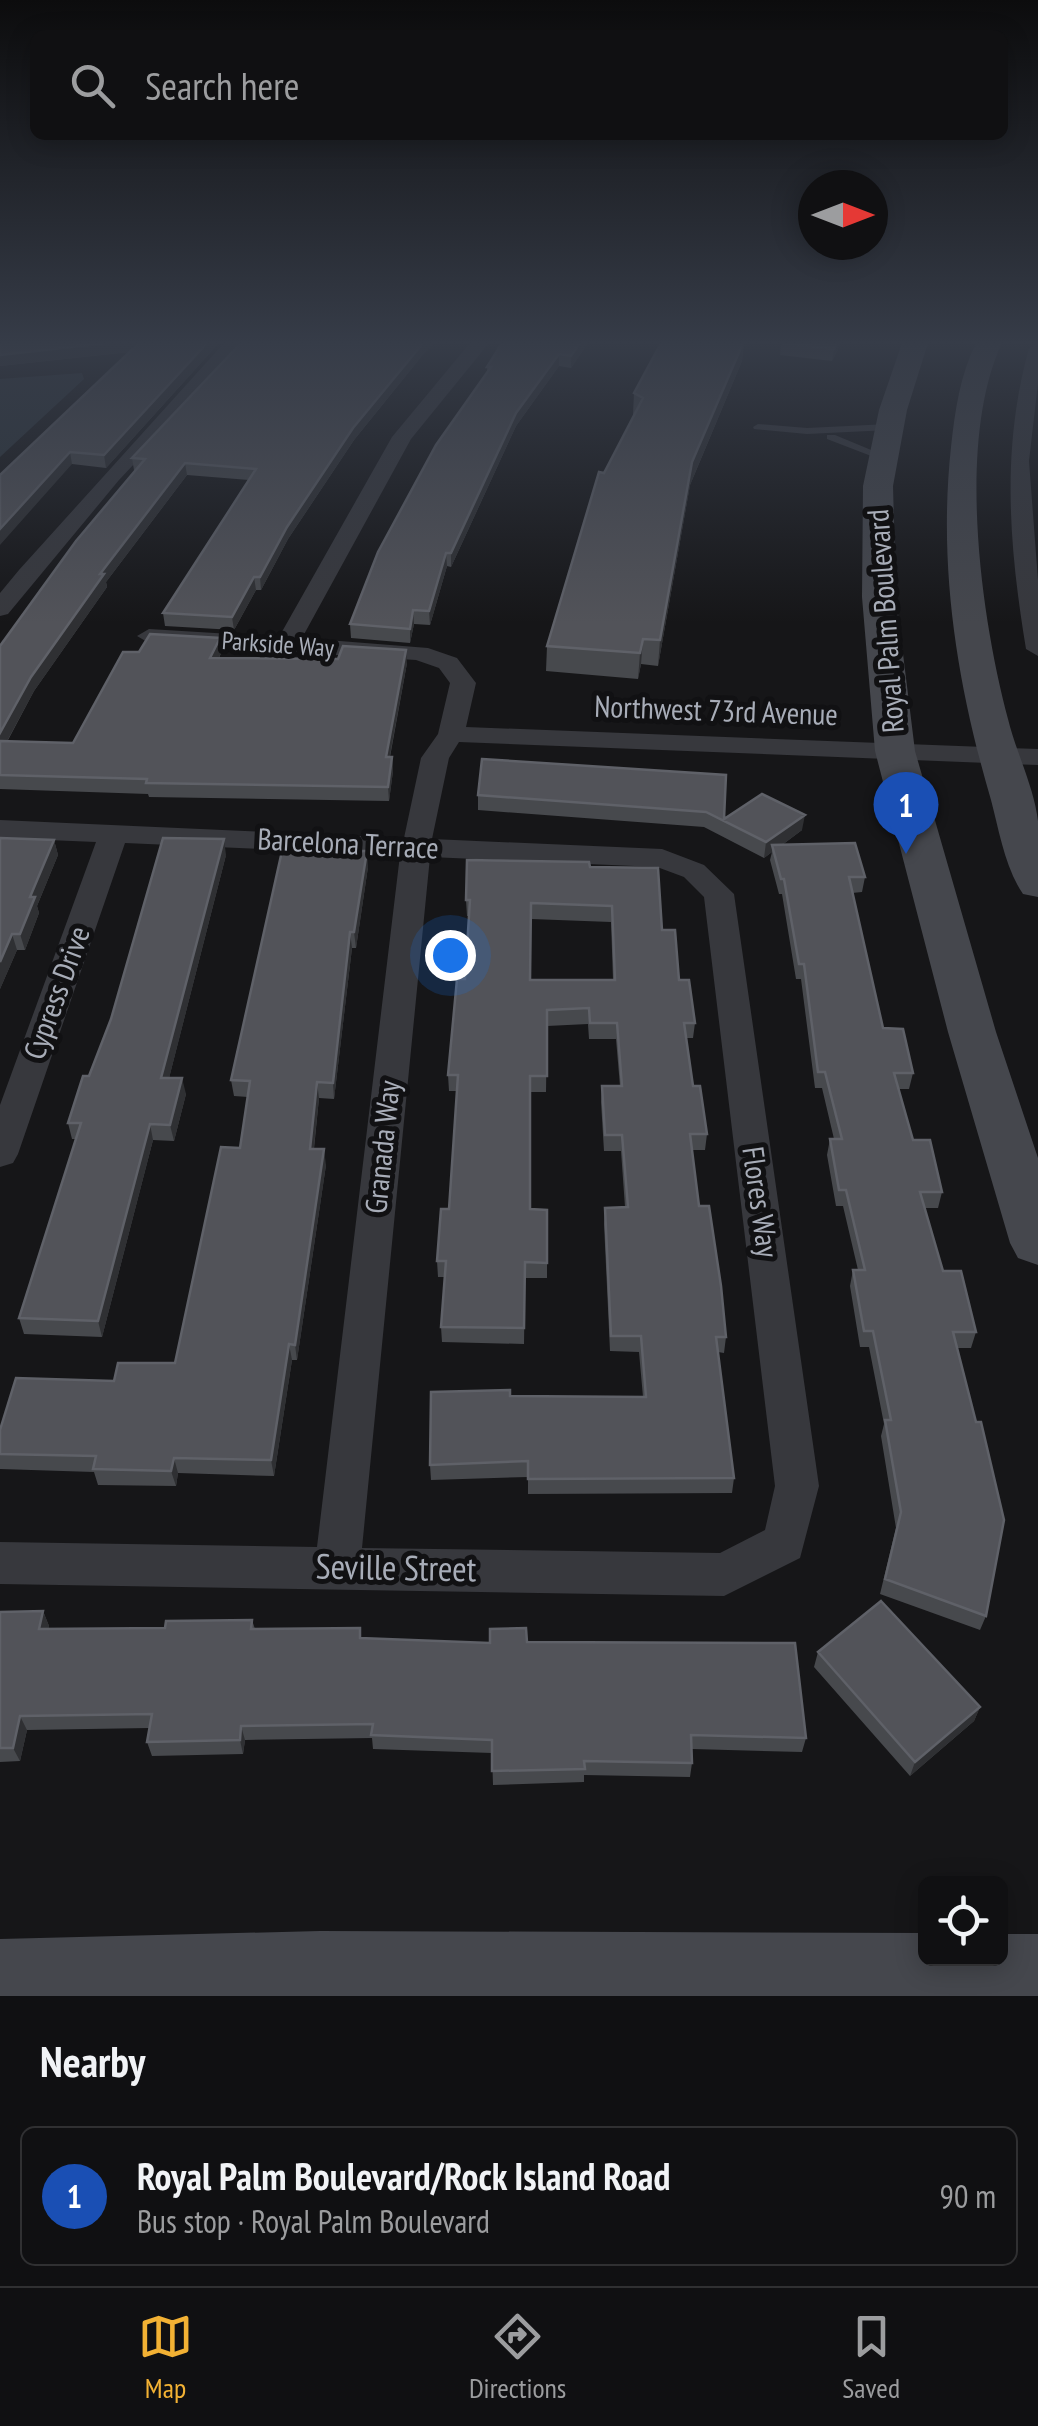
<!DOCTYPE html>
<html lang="en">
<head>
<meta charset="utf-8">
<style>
	:root { --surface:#101012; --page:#19191b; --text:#f1f3f6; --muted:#9c9d9f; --line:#303032; --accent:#f2b134 }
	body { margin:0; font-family:"PT Sans Narrow",sans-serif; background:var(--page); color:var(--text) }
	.controls { position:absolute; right:30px; bottom:30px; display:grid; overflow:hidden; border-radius:15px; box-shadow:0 5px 25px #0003 }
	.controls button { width:90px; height:90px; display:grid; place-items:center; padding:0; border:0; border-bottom:2px solid var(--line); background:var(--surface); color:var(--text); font:50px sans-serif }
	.compass { position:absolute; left:798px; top:170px; width:90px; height:90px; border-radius:50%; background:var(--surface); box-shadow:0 5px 25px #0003; rotate:90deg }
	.you { position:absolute; left:450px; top:955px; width:35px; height:35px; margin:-25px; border:8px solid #fff; border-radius:50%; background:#1a73e8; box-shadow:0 0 0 15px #1a73e833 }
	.badge { display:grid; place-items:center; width:65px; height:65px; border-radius:50%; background:var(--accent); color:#fff; font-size:32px; font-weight:700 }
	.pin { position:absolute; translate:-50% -82px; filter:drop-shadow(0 2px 5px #0008) }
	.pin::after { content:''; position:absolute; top:52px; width:35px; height:30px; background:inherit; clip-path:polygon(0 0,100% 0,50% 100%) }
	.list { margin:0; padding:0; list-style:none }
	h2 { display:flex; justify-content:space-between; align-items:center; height:130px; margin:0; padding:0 40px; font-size:42px }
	h2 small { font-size:32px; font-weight:400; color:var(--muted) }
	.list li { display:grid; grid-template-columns:65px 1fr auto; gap:30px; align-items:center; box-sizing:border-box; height:140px; margin:0 20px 20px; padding:0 20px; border:2px solid var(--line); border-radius:15px }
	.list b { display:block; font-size:38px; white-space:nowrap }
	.list p { margin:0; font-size:32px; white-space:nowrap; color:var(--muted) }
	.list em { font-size:32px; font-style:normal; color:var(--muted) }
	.icon { flex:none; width:55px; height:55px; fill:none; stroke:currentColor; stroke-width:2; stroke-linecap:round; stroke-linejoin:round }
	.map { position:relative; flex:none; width:1038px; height:1996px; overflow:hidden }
	.search { position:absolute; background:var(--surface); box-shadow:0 5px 25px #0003; left:30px; right:30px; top:30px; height:110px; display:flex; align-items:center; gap:25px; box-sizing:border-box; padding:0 35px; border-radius:15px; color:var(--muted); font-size:38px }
	.sheet { height:290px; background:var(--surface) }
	nav { display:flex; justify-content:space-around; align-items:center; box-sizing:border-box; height:140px; border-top:2px solid var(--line); background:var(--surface); font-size:28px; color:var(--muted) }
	nav a { display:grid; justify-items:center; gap:5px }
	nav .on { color:var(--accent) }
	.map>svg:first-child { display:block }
	.water { fill:#2c353c }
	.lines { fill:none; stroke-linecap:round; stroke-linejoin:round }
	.service { fill:#37383d; fill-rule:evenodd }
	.minor { fill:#37383d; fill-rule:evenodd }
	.secondary { fill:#45474d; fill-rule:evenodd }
	.wall { fill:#47494d; fill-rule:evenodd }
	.shaded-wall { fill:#2f3033 }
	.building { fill:#525359; stroke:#5f6168; stroke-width:2.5; fill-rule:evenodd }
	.labels { text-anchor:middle; stroke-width:10; stroke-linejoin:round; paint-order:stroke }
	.far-street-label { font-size:25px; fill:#a8adb8; stroke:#111113 }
	.street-label { font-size:30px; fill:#a8adb8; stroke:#111113 }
	.near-street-label { font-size:35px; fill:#a8adb8; stroke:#111113 }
</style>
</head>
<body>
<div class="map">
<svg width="1038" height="1996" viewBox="0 0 1038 1996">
	<rect width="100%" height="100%" fill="#161618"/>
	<!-- water -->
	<path class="water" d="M 82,373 L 84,379 L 0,457 L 0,379 Z"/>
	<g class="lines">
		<!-- service -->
		<path class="service" d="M 758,424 L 807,428 L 889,424 L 894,427 L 889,430 L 807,434 L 754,429 L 753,427 Z
			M 827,435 L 835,435 L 888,457 L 879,459 L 827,439 Z"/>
		<!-- minor -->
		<path class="minor" d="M 224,343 L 242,343 L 241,350 L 119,480 L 8,614 L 0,616 L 0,593 L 19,570 Z
			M 470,343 L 489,343 L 411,439 L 302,638 L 428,648 L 457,658 L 476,683 L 466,727 L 1038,749 L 1038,765 L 459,742 L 449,758 L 432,839 L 662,849 L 704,865 L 734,894 L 819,1486 L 800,1558 L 724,1596 L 0,1584 L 0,1542 L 317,1547 L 400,855 L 125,843 L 18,1154 L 13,1163 L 0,1167 L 0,1105 L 96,842 L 0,838 L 0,820 L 404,838 L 421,758 L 438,734 L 450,683 L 439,668 L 416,660 L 149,643 L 137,636 L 149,629 L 279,637 L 392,437 ZM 430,857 L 657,867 L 684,877 L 704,897 L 775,1486 L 765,1530 L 720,1553 L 362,1548 Z
			M 1038,343 L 1038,383 L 1029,461 L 1038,580 L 1038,656 L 1026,649 C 1009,546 1001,449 1029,348 Z"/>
		<!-- secondary -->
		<path class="secondary" d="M 902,343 L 928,343 L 907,410 L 893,486 L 896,597 L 915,751 L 996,1032 L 1038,1158 L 1038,1265 L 1018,1258 L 1010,1243 L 948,1032 L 875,751 L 862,597 L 863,486 L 879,410 Z
			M 976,343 L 1002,343 C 956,440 981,618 1008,719 C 1016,752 1034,787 1038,821 C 1038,846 1038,873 1038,897 L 1023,894 C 1005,868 999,830 991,800 C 957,684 938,567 951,447 C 955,411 960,375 976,343 Z
			M 320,1931 L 926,1933 L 926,1958 L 1000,1958 L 1000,1934 L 1038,1934 L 1038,1996 L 0,1996 L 0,1939 Z"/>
	</g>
	<!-- wall -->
	<path class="wall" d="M 0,343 L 219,343 L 106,468 L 72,464 L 4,471 L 130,352 L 0,366 Z
		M 588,343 L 571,368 L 559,366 L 516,426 L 451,567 L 447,566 L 430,625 L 414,624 L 410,643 L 351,638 L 350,624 L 487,373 L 487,367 Z
		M 661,343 L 744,343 L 742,361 L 690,485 L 658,666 L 641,664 L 638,679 L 546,671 L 547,646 L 604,473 L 634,415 L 633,414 L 634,393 Z
		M 781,343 L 841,343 L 832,361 L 780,355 Z
		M 421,357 L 354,440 L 288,539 L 261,590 L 256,590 L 234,630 L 165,626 L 163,613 L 249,480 L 187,475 L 106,582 L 107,587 L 34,691 L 7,742 L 73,743 L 139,652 L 220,638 L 222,651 L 219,658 L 407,663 L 390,757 L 392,757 L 393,771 L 389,801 L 149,797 L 148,794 L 0,789 L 0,646 L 136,470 L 134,470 L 132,458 Z
		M 726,775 L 724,819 L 802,830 L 782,845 L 865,877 L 862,892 L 852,893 L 883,1028 L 913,1073 L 909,1089 L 898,1089 L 913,1140 L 942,1192 L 938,1208 L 925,1208 L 943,1271 L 976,1332 L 971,1348 L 957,1348 L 986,1616 L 980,1630 L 880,1594 L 896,1528 L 881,1436 L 884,1424 L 869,1347 L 860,1347 L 850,1286 L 853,1270 L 858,1270 L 843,1206 L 836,1206 L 827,1155 L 830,1139 L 834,1139 L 822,1088 L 815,1088 L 801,979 L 796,979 L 782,894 L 779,894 L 770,860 L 772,852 L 764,858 L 704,827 L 478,810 L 478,795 Z
		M 0,838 L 54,840 L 58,855 L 37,906 L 39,913 L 25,950 L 17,950 L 0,989 Z
		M 226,855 L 169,1078 L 186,1094 L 174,1141 L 153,1140 L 102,1337 L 24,1334 L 19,1318 L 76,1139 L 72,1139 L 68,1123 L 89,1076 Z
		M 368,867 L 356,948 L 352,948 L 334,1099 L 319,1098 L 314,1149 L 326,1165 L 297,1360 L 292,1360 L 274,1476 L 178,1473 L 176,1486 L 98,1485 L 94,1472 L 0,1469 L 0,1430 L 114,1381 L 175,1363 L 240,1148 L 248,1097 L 234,1096 L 231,1080 Z
		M 590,867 L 662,930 L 695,1023 L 693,1038 L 686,1038 L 693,1086 L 707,1134 L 705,1150 L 692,1150 L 699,1206 L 726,1337 L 724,1353 L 718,1352 L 734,1478 L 732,1493 L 528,1494 L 528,1477 L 431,1480 L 430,1465 L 510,1396 L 643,1397 L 639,1352 L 610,1351 L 604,1224 L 605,1208 L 625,1207 L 621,1151 L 604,1151 L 601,1102 L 602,1086 L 620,1086 L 616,1039 L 589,1039 L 588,1024 L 547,1026 L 546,1092 L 530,1092 L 530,1209 L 547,1210 L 547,1278 L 525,1278 L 524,1344 L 442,1342 L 441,1327 L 445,1277 L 438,1277 L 437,1261 L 449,1209 L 457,1091 L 449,1091 L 448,1075 L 465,979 L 469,916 L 467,916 L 466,900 ZM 531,919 L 611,922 L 613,980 L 530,980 Z
		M 43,1611 L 49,1626 L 48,1629 L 165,1628 L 252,1620 L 255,1629 L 360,1628 L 361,1638 L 490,1643 L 527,1642 L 806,1738 L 802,1752 L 692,1749 L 692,1763 L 690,1777 L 584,1775 L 584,1782 L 493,1785 L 492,1753 L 373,1749 L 372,1738 L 245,1740 L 243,1754 L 152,1756 L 147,1742 L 149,1728 L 27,1730 L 20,1761 L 0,1762 L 0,1612 Z
		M 818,1652 L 980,1707 L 974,1721 L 910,1776 L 814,1667 Z"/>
	<!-- shaded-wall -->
	<path class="shaded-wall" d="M 107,343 L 144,343 L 145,350 L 0,366 L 0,355 Z
		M 207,343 L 219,343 L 106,468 L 104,455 Z
		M 423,343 L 435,343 L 421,357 L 354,440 L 288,539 L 261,590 L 260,577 L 287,527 L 353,428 Z
		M 580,343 L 588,343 L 571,368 L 571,356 Z
		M 743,343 L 742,361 L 690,485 L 658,666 L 660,640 L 692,462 Z
		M 837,343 L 841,343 L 832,361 L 834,349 Z
		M 559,354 L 559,366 L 516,426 L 451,567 L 451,553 L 516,413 Z
		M 70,452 L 72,464 L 0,545 L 0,529 Z
		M 185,463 L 187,475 L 106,582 L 107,587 L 34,691 L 0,754 L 0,733 L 31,677 L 100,574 Z
		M 446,553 L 447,566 L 430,625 L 429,611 Z
		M 254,577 L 256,590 L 234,630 L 232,617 Z
		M 413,610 L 414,624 L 410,643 L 410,629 Z
		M 220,638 L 222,651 L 212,671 L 210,658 Z
		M 643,639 L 641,664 L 638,679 L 640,653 Z
		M 406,650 L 407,663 L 387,771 L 386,757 Z
		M 392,757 L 393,771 L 389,801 L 388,787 Z
		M 805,815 L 802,830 L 774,851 L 772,845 L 772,852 L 764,858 L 766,842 Z
		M 224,839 L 226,855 L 165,1094 L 161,1078 Z
		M 54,840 L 58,855 L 37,906 L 39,913 L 25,950 L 20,934 L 30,897 Z
		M 367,851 L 368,867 L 356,948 L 354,932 Z
		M 350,932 L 352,948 L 334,1099 L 333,1083 Z
		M 12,934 L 17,950 L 0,989 L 0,962 Z
		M 182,1078 L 186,1094 L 174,1141 L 170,1125 Z
		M 317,1082 L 319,1098 L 312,1165 L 310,1149 Z
		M 150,1124 L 153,1140 L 102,1337 L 98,1321 Z
		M 324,1149 L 326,1165 L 297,1360 L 295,1345 Z
		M 289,1344 L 292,1360 L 274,1476 L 271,1460 Z
		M 174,1458 L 178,1473 L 176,1486 L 171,1471 Z
		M 43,1611 L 49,1626 L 45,1644 L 39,1629 Z
		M 980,1707 L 974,1721 L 910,1776 L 915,1762 Z
		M 20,1716 L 27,1730 L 20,1761 L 13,1748 Z
		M 241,1726 L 245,1740 L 243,1754 L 240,1740 Z"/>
	<!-- building -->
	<path class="building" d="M 0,343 L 107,343 L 0,355 Z
		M 139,343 L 207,343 L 104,455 L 70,452 L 0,529 L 0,475 Z
		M 241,343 L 423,343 L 353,428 L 287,527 L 260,577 L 254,577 L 232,617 L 163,613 L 256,469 L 185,463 L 100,574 L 104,574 L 31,677 L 0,733 L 0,646 L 76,541 L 145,459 L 132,458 Z
		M 502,343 L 580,343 L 571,356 L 559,354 L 516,413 L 451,553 L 446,553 L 429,611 L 413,610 L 410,629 L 350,624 L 378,552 L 436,445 L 491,367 L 487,367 Z
		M 661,343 L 743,343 L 692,462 L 660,640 L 643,639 L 640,653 L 547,646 L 599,472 L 604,473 L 643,398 L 634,393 Z
		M 782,343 L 837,343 L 834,349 Z
		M 150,634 L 220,638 L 210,658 L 338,659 L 343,646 L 406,650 L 386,757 L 392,757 L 388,787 L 146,783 L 147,779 L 0,775 L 0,741 L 73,743 L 123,652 L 139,652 Z
		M 482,759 L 726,775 L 724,819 L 762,794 L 805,815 L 766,842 L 706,812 L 478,795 Z
		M 0,838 L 54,840 L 30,897 L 35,897 L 20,934 L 12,934 L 0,962 Z
		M 163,838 L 224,839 L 161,1078 L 182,1078 L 170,1125 L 150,1124 L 98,1321 L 19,1318 L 81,1123 L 68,1123 L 83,1076 L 89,1076 L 111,1019 Z
		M 855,843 L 865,877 L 849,877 L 883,1028 L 903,1029 L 913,1073 L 894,1073 L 913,1140 L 930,1140 L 942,1192 L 920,1192 L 943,1271 L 961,1271 L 976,1332 L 953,1332 L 976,1422 L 981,1422 L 1004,1520 L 986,1616 L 885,1579 L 901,1512 L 885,1420 L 891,1420 L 873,1331 L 864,1331 L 853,1270 L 865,1270 L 846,1190 L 839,1190 L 830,1139 L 842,1139 L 825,1072 L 818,1072 L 804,964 L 799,964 L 784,879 L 781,879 L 772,845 Z
		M 282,851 L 367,851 L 354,932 L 350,932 L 333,1083 L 317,1082 L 310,1149 L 324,1149 L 295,1345 L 289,1344 L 271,1460 L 174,1458 L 171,1471 L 93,1469 L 96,1456 L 0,1454 L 0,1430 L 16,1378 L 114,1381 L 118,1363 L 175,1363 L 221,1147 L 240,1148 L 250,1081 L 231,1080 Z
		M 467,860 L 589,862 L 590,867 L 658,868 L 662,930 L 675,930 L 679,980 L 689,980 L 695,1023 L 684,1023 L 693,1086 L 700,1086 L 707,1134 L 690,1134 L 699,1206 L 709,1206 L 721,1286 L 726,1337 L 716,1337 L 734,1478 L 528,1479 L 528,1461 L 430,1465 L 431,1392 L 510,1390 L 510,1396 L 646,1397 L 641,1336 L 611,1336 L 605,1208 L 628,1207 L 622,1135 L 605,1135 L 602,1086 L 622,1086 L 617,1023 L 590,1023 L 589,1008 L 547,1010 L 547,1076 L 530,1076 L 530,1209 L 547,1210 L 547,1263 L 525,1262 L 524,1328 L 441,1327 L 446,1261 L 437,1261 L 441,1209 L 449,1209 L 458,1075 L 448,1075 L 457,979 L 465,979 L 470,900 L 466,900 ZM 531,903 L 612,906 L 615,980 L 530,980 Z
		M 881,1601 L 980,1707 L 915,1762 L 818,1652 Z
		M 43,1611 L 39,1629 L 165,1628 L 166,1621 L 252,1620 L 251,1629 L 360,1628 L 360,1638 L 490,1643 L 490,1629 L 526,1628 L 527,1642 L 795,1643 L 806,1738 L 691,1735 L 692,1763 L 584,1761 L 585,1769 L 492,1771 L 492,1740 L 371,1735 L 373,1724 L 241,1726 L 240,1740 L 147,1742 L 152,1714 L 20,1716 L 13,1748 L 0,1748 L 0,1612 Z"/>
	<!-- sky -->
	<linearGradient id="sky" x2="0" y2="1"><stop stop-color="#0c0c0d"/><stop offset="0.55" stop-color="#363c48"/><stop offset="1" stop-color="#363c48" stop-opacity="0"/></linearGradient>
	<rect width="1038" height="623" fill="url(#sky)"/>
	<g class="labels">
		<!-- far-street labels -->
		<g class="far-street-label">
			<text transform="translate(278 644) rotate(4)" y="9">Parkside Way</text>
		</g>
		<!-- street labels -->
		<g class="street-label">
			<text transform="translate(886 621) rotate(-94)" y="10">Royal Palm Boulevard</text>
			<text transform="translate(716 711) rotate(2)" y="10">Northwest 73rd Avenue</text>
			<text transform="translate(348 844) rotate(3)" y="10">Barcelona Terrace</text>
			<text transform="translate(57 993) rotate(-70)" y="10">Cypress Drive</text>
			<text transform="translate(383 1147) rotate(-84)" y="10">Granada Way</text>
			<text transform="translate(760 1202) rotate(82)" y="10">Flores Way</text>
		</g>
		<!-- near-street labels -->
		<g class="near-street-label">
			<text transform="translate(396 1568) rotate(1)" y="12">Seville Street</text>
		</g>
	</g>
</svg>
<div class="controls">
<button><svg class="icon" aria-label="locate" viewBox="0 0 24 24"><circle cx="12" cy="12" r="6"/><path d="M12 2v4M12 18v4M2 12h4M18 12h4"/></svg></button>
</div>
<svg class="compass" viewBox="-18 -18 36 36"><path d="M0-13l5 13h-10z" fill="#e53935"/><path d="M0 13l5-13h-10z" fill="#9c9d9f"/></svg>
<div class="you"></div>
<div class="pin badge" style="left:906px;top:854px;background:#1a4fb4">1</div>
<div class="search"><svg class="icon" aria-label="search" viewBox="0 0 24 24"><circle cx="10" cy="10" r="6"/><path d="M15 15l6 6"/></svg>Search here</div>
</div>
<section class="sheet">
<h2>Nearby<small></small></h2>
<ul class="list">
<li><span class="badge" style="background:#1a4fb4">1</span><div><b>Royal Palm Boulevard/Rock Island Road</b><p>Bus stop · Royal Palm Boulevard</p></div><em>90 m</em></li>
</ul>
</section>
<nav>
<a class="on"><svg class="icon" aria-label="map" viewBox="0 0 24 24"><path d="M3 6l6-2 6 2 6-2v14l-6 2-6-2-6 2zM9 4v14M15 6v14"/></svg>Map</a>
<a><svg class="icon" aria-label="directions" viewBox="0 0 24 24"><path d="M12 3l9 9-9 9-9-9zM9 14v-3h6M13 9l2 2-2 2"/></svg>Directions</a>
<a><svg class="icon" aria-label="saved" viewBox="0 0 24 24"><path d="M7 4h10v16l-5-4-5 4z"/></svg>Saved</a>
</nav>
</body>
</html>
